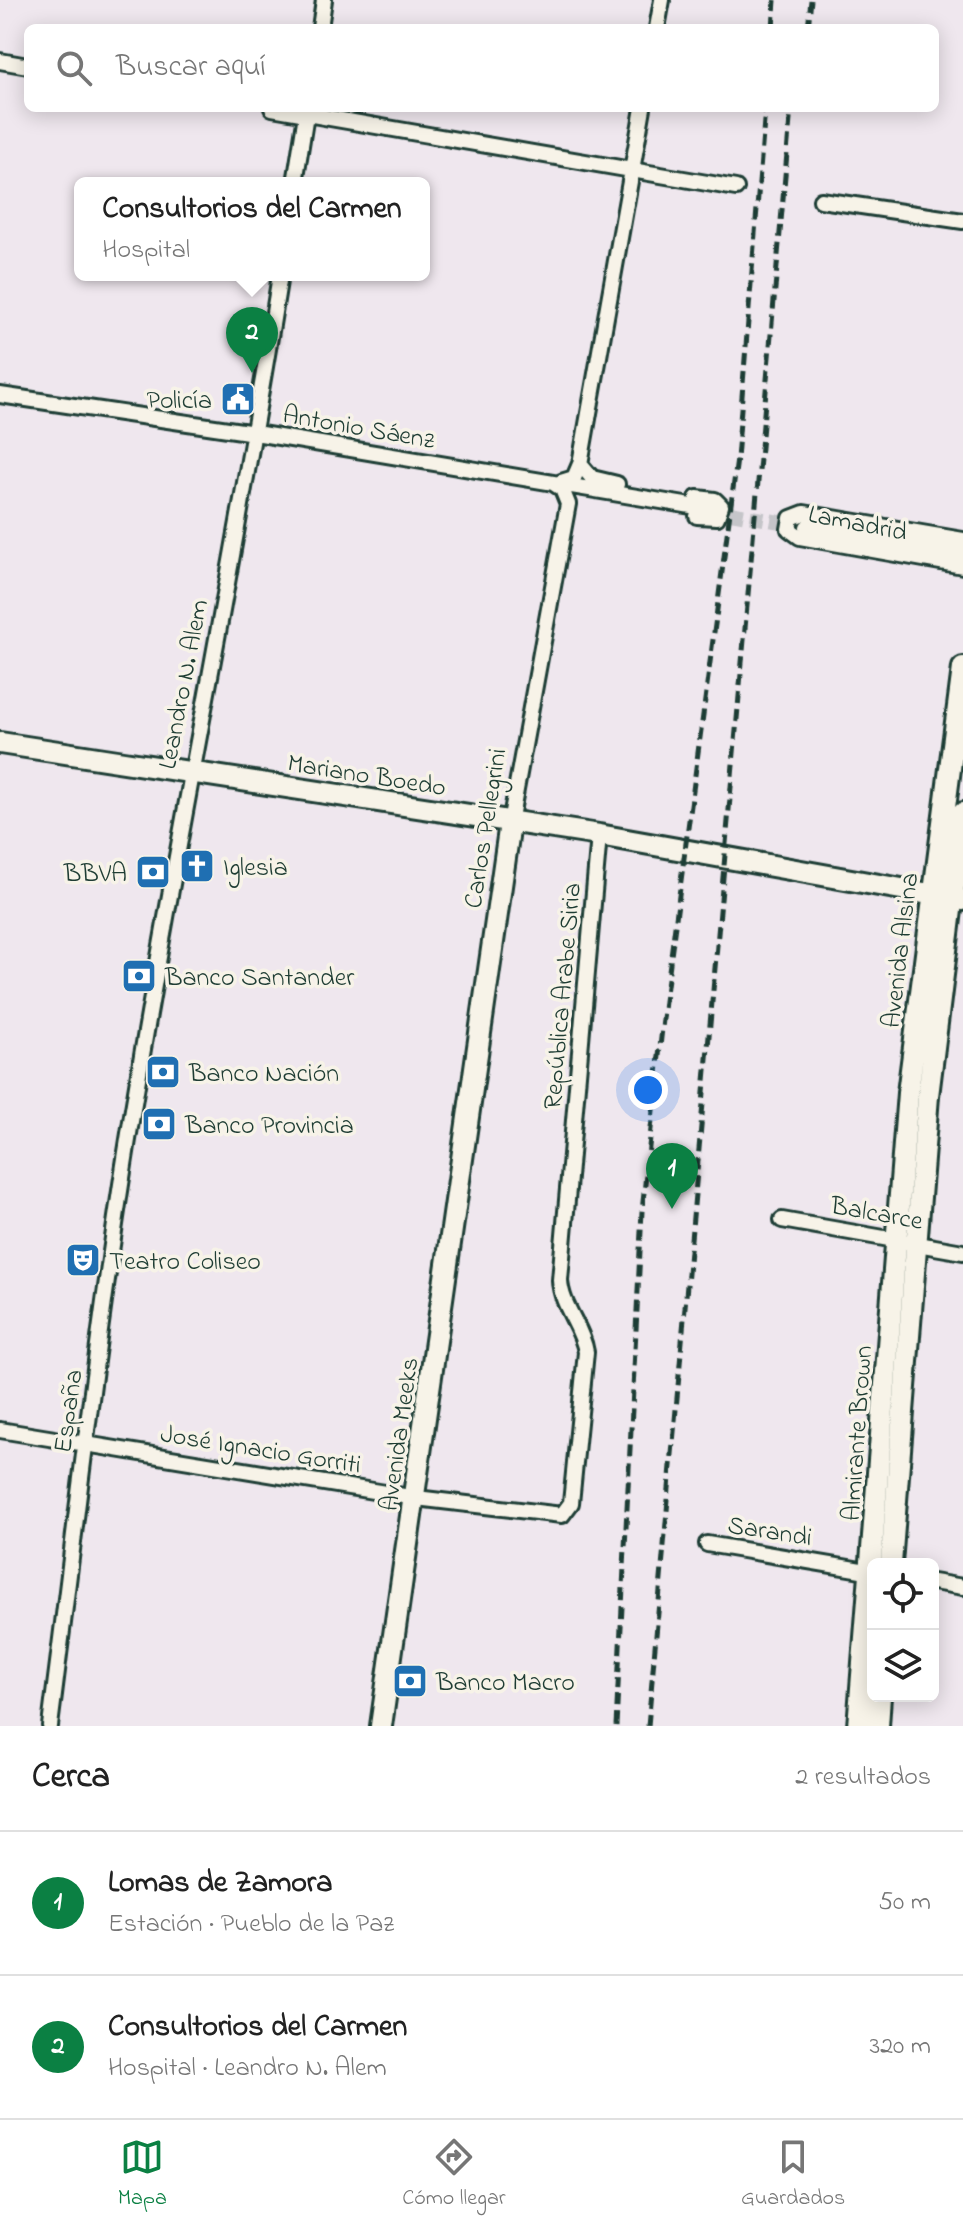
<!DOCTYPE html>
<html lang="es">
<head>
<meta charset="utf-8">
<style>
	:root { --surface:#fff; --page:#f2f2f2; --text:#222; --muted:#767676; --line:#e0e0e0; --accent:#0b8043 }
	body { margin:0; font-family:"Indie Flower",sans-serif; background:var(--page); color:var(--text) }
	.controls { position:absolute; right:24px; bottom:24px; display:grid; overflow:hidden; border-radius:12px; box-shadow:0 4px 20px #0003 }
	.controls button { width:72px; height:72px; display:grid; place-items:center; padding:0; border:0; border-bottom:2px solid var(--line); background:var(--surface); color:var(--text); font:40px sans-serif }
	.you { position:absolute; left:648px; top:1090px; width:28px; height:28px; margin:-20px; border:6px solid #fff; border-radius:50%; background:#1a73e8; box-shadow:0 0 0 12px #1a73e833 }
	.badge { display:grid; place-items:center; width:52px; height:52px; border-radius:50%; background:var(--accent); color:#fff; font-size:26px; font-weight:700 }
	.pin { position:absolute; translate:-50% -66px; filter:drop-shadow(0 2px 4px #0008) }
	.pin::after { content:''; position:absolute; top:42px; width:28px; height:24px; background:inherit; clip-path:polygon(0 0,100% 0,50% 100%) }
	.popup { position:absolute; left:74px; top:177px; width:356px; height:104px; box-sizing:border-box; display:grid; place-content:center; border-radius:12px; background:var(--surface); filter:drop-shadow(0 2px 6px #0005); font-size:26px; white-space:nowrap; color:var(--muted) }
	.popup b { font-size:30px; color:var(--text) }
	.popup::after { content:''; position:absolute; left:50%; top:100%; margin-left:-16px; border:16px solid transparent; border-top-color:var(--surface) }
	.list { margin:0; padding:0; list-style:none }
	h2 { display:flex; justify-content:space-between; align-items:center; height:104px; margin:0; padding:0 32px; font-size:34px }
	h2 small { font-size:26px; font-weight:400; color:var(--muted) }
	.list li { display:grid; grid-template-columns:52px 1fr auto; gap:24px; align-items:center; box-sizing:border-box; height:144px; padding:0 32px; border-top:2px solid var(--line) }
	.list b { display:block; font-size:30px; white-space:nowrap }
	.list p { margin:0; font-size:26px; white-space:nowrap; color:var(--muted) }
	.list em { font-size:26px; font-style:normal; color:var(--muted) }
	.icon { flex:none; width:44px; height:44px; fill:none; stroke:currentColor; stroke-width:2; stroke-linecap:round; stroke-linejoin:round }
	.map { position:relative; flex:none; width:963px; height:1726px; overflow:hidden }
	.search { position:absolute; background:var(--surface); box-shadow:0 4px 20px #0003; left:24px; right:24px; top:24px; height:88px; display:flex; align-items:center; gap:20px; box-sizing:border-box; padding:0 28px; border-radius:12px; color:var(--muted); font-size:30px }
	.sheet { height:392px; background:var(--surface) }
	nav { display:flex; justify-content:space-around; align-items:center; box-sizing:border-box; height:112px; border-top:2px solid var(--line); background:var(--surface); font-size:22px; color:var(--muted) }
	nav a { display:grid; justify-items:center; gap:4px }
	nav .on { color:var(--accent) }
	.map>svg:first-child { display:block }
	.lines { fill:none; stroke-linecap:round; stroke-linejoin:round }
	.street-tunnel { stroke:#c5c5c9; stroke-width:14; stroke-dasharray:14 7; stroke-linecap:butt }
	.street-casing { stroke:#1f3d34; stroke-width:20 }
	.secondary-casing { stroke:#1f3d34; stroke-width:26 }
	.street { stroke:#f7f3e8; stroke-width:14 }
	.secondary { stroke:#f7f3e8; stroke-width:20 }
	.rail { stroke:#1f3d34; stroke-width:5; stroke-dasharray:12 6; stroke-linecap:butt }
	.labels { text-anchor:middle; stroke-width:7; stroke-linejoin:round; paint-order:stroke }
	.poi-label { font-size:26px; fill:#1f3d34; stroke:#f7f3e8; text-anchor:start }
	.street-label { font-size:26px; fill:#1f3d34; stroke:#f7f3e8 }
</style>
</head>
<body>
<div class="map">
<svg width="963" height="1726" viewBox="0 0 963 1726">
	<rect width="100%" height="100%" fill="#efe7ee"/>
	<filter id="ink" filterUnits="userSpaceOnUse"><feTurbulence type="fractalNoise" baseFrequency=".0125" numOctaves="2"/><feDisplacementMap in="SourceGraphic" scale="16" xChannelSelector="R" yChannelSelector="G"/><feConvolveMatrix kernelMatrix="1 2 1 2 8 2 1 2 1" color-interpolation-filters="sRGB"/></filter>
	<g filter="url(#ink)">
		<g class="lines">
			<!-- street-tunnel -->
			<path class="street-tunnel" d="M 709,509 L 807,527"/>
			<!-- street casing -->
			<g class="street-casing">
				<path id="street" d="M 320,28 L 324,0
					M 657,28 L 662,0
					M 0,61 L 28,66
					M 272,108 L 736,188
					M 295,183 L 307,108
					M 821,200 L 963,221
					M 0,395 L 255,433 L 709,509
					M 580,464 L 592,478 L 617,484
					M 561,482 L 574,478 L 580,464 L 643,108
					M 697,498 L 715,500 L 721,506 L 717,517 L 697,516
					M 807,527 L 963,553
					M 963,540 L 804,513 L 791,518 L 789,529 L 800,537 L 963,566
					M 510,823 L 568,504 L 562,489 L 553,483
					M 782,1220 L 963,1252
					M 0,1430 L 416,1498 L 562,1515 L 571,1503 L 586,1352 C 582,1326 561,1306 560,1280 L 599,835
					M 707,1544 L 873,1572
					M 933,1582 L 963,1587
					M 50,1726 C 77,1516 100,1305 135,1097 C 180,822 237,550 280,275"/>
			</g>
			<!-- secondary casing -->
			<g class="secondary-casing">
				<path id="secondary" d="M 0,743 L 599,835 L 963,900
					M 891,1564 L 928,1096 L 963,813
					M 381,1726 L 510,823
					M 858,1726 L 908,1093 L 963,668
					M 878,1726 L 880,1696"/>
			</g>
			<!-- street -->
			<use href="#street" class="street"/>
			<!-- secondary -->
			<use href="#secondary" class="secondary"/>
			<!-- rail -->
			<path class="rail" d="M 773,28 L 775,0
				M 808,28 L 811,0
				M 616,1726 L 642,1211 L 665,1001 L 737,459 L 765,108
				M 648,1726 L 791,108"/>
		</g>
	</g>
	<!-- icons -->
	<defs>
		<g id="civic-square" transform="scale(1.8)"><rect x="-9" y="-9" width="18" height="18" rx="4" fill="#1f6fb2" stroke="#f7f3e8"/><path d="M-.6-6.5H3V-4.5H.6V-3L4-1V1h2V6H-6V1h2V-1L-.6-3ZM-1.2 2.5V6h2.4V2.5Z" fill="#fff"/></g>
		<g id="church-square" transform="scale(1.8)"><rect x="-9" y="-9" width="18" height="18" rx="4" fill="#1f6fb2" stroke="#f7f3e8"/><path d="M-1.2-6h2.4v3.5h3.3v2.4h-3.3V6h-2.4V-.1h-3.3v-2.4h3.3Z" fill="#fff"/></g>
		<g id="bank-square" transform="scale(1.8)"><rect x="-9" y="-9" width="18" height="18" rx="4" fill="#1f6fb2" stroke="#f7f3e8"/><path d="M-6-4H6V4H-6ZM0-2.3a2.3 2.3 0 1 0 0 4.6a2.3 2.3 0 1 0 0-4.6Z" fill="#fff"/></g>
		<g id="theatre-square" transform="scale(1.8)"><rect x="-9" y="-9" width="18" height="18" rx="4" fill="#1f6fb2" stroke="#f7f3e8"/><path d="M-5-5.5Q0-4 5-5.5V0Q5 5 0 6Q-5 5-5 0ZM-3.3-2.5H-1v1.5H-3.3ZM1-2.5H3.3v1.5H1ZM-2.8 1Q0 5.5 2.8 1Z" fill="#fff"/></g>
	</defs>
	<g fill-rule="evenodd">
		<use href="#civic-square" x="238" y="399"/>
		<use href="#church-square" x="197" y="866"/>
		<use href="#bank-square" x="153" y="872"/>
		<use href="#bank-square" x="139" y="976"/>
		<use href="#bank-square" x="163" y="1072"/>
		<use href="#bank-square" x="159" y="1124"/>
		<use href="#theatre-square" x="83" y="1260"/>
		<use href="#bank-square" x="410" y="1681"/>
	</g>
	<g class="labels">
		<!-- poi labels -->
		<g class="poi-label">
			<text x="212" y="408" text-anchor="end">Policía</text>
			<text x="223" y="875">Iglesia</text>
			<text x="127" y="881" text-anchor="end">BBVA</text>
			<text x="165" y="985">Banco Santander</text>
			<text x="189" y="1081">Banco Nación</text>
			<text x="185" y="1133">Banco Provincia</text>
			<text x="109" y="1269">Teatro Coliseo</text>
			<text x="436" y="1690">Banco Macro</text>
		</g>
		<!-- street labels -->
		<g class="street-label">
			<text transform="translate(359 426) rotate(10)" y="9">Antonio Sáenz</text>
			<text transform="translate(858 522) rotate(11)" y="9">Lamadrid</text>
			<text transform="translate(182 684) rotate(-79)" y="9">Leandro N. Alem</text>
			<text transform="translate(367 774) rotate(9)" y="9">Mariano Boedo</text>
			<text transform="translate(484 828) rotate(-81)" y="9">Carlos Pellegrini</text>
			<text transform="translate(899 950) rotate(-83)" y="9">Avenida Alsina</text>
			<text transform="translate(561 996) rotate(-85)" y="9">República Arabe Siria</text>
			<text transform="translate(877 1212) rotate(10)" y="9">Balcarce</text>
			<text transform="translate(67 1411) rotate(-82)" y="9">España</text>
			<text transform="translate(856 1433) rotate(-86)" y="9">Almirante Brown</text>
			<text transform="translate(398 1434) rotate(-82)" y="9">Avenida Meeks</text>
			<text transform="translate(261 1448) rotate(9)" y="9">José Ignacio Gorriti</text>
			<text transform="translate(770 1530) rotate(9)" y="9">Sarandi</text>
		</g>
	</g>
</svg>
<div class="controls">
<button><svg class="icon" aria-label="locate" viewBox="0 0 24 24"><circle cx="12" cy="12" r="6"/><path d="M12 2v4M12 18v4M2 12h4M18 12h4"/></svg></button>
<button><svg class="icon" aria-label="layers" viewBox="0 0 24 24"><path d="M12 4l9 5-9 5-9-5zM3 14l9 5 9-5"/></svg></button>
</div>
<div class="you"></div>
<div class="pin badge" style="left:672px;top:1209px">1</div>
<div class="pin badge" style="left:252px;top:373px">2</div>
<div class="popup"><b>Consultorios del Carmen</b>Hospital</div>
<div class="search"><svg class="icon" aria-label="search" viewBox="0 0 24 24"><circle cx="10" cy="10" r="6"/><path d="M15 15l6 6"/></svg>Buscar aquí</div>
</div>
<section class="sheet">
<h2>Cerca<small>2 resultados</small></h2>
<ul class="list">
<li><span class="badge">1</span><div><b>Lomas de Zamora</b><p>Estación · Pueblo de la Paz</p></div><em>50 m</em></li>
<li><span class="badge">2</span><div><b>Consultorios del Carmen</b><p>Hospital · Leandro N. Alem</p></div><em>320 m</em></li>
</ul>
</section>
<nav>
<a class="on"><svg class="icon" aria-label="map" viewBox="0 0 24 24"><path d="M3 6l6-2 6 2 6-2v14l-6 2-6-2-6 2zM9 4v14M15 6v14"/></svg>Mapa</a>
<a><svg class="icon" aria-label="directions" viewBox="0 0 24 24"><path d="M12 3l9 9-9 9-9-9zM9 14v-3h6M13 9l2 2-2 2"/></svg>Cómo llegar</a>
<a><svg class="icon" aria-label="saved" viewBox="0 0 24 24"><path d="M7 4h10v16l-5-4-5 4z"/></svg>Guardados</a>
</nav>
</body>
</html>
